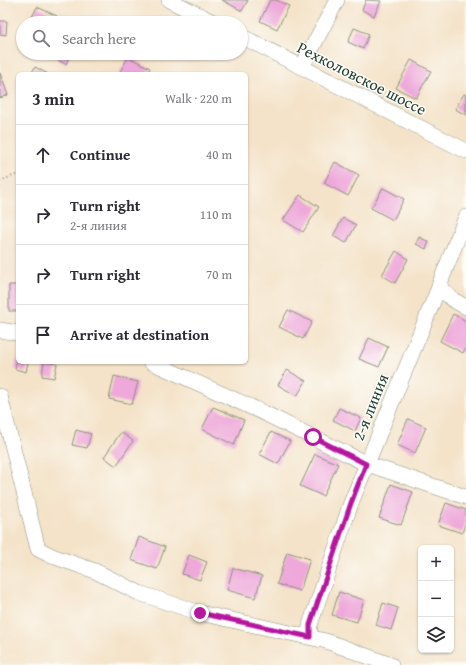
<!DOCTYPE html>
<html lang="en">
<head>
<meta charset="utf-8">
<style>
	:root { --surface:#fff; --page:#f2f2f3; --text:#2b2b33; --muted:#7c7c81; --line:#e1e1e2 }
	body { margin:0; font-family:"Gentium Book Plus",serif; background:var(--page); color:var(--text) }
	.controls { position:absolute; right:12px; bottom:12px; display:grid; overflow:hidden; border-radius:6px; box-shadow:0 1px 3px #0004 }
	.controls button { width:36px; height:36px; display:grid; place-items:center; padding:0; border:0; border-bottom:1px solid var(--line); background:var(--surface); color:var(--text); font:20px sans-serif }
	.stop { position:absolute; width:12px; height:12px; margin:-9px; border:3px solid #b5179e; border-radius:50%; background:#fff }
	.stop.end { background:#b5179e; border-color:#fff; box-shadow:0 1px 4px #0008 }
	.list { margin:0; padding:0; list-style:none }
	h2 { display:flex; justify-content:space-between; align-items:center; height:52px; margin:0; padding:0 16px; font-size:17px }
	h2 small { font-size:13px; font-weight:400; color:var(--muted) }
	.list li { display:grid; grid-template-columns:26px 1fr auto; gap:12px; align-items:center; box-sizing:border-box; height:60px; padding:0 16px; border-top:1px solid var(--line) }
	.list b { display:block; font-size:15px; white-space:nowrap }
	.list p { margin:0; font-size:13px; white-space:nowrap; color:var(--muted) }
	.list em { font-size:13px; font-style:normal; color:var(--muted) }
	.icon { flex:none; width:22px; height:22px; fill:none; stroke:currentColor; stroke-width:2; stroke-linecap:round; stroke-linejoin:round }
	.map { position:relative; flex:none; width:466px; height:665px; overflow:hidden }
	.search { position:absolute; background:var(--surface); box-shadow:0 1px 3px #0004; left:16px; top:16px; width:232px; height:44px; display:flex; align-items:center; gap:10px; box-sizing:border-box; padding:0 14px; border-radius:22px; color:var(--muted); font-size:15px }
	.panel { position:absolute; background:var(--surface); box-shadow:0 1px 3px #0004; left:16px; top:72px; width:232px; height:292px; border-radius:6px }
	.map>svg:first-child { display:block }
	.building { fill:#eea8da }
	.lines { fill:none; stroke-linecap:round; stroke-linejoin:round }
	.minor-casing { stroke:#8a907e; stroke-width:16 }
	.path { stroke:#8a907e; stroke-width:2; stroke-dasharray:1 3; stroke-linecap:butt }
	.minor { stroke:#fff; stroke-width:15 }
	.route { stroke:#b5179e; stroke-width:5 }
	.labels { text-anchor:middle; stroke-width:3; stroke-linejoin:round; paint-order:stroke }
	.street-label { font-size:16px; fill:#1f3d34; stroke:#fdfcf7 }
</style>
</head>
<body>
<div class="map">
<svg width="466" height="665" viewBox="0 0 466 665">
	<rect width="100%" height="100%" fill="#fdfcf7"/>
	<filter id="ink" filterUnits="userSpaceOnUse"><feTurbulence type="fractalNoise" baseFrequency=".025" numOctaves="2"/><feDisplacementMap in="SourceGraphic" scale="8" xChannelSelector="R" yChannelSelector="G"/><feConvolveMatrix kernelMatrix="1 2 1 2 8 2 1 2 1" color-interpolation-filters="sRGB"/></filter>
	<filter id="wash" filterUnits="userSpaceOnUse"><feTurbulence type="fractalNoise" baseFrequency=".012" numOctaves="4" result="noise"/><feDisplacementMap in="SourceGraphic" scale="16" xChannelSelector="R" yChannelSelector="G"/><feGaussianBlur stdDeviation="0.9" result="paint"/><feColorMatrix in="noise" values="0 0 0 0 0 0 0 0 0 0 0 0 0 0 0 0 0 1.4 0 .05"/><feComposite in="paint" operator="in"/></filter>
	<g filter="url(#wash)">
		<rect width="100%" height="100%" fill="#f4e3c9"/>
		<g id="blocks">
			<!-- building -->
			<path class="building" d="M 222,0 L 248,0 L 242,11 Z
				M 270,0 L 276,0 L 289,6 L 277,29 L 260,21 Z
				M 366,0 L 381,1 L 374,16 L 362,10 Z
				M 37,7 L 57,16 L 53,23 L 29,23 Z
				M 0,21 L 7,21 L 6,35 L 0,34 Z
				M 354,28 L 369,34 L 363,49 L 348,42 Z
				M 60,53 L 71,53 L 66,64 L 57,60 Z
				M 128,57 L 150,68 L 147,74 L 119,74 Z
				M 411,60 L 431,71 L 416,98 L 396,88 Z
				M 35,67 L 48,74 L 31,74 Z
				M 0,73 L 8,95 L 0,98 Z
				M 464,94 L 466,95 L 466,115 L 455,109 Z
				M 335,162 L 359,175 L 348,196 L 324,183 Z
				M 383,188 L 404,199 L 393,220 L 371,208 Z
				M 300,195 L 319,207 L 303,232 L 283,220 Z
				M 343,218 L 356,225 L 346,243 L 333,236 Z
				M 419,237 L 429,242 L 426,249 L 416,244 Z
				M 396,251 L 408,259 L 395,283 L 382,275 Z
				M 9,285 L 18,285 L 18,311 L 9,311 Z
				M 288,310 L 312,322 L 303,339 L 279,327 Z
				M 453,314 L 466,321 L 466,347 L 463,353 L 440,341 Z
				M 369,338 L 388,347 L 379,367 L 359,359 Z
				M 17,357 L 18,362 L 28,362 L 26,372 L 15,369 Z
				M 44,362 L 57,364 L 54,378 L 42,376 Z
				M 287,370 L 306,381 L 297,396 L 278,385 Z
				M 114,376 L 138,382 L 132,404 L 109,399 Z
				M 213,407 L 244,420 L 234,445 L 202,429 Z
				M 339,408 L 361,418 L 355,431 L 333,420 Z
				M 408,419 L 426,427 L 415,453 L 397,445 Z
				M 76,430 L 91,434 L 87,448 L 72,445 Z
				M 121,432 L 133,441 L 116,466 L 104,457 Z
				M 271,432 L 290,441 L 278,464 L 259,454 Z
				M 315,454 L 338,464 L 323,496 L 300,486 Z
				M 391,484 L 413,492 L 401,525 L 379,518 Z
				M 446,503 L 466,510 L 466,522 L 462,533 L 438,525 Z
				M 139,537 L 165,547 L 157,569 L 131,560 Z
				M 287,552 L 310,559 L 300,591 L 277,584 Z
				M 189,555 L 207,562 L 200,580 L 182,574 Z
				M 233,568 L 262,576 L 255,598 L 227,590 Z
				M 339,592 L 364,600 L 357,622 L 332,615 Z
				M 383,603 L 398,608 L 391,630 L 376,625 Z"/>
		</g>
	</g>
	<g filter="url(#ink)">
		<use href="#blocks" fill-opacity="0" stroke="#8a907e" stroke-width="1"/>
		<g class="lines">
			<!-- minor casing -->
			<g class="minor-casing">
				<path id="minor" d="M 169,0 L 215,23
					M 241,36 L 466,151
					M 302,67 L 337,0
					M 439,287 L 453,300 L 466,307
					M 0,330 L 18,333
					M 151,362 L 262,412 L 367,464 L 466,497
					M 0,396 L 38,549 L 52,556 L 95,571 L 139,593 L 200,613 L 326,641 L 391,665
					M 309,637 L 310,625 L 351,503 L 439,287 L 440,283 L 466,217"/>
			</g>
			<!-- path -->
			<path class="path" d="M 0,181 L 18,174"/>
			<!-- minor -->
			<use href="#minor" class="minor"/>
		</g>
	</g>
	<g class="lines" filter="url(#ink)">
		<!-- route -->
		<path class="route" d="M 200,613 L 310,637 L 310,625 L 315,610 L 351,503 L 366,464 L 313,437"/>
	</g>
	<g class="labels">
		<!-- street labels -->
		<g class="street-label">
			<text transform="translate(362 78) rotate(27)" y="6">Рехколовское шоссе</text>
			<text transform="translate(370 407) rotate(-68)" y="6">2-я линия</text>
		</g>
	</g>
</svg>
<div class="controls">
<button>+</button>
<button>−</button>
<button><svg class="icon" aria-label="layers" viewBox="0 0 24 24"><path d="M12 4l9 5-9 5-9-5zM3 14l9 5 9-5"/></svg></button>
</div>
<div class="stop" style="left:313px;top:437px"></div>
<div class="stop end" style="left:200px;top:613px"></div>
<div class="search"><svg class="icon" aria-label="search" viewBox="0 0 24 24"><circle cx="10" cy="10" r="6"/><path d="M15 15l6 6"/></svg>Search here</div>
<section class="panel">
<h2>3 min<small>Walk · 220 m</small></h2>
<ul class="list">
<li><svg class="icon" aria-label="ahead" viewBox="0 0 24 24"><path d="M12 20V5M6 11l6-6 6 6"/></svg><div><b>Continue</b></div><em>40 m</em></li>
<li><svg class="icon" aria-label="right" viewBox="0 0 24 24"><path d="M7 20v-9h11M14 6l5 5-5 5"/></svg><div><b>Turn right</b><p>2-я линия</p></div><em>110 m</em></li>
<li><svg class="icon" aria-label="right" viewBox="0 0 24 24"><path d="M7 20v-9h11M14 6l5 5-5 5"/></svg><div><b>Turn right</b></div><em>70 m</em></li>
<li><svg class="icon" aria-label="arrive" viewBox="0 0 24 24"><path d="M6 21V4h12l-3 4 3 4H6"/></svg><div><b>Arrive at destination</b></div></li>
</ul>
</section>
</div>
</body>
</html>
